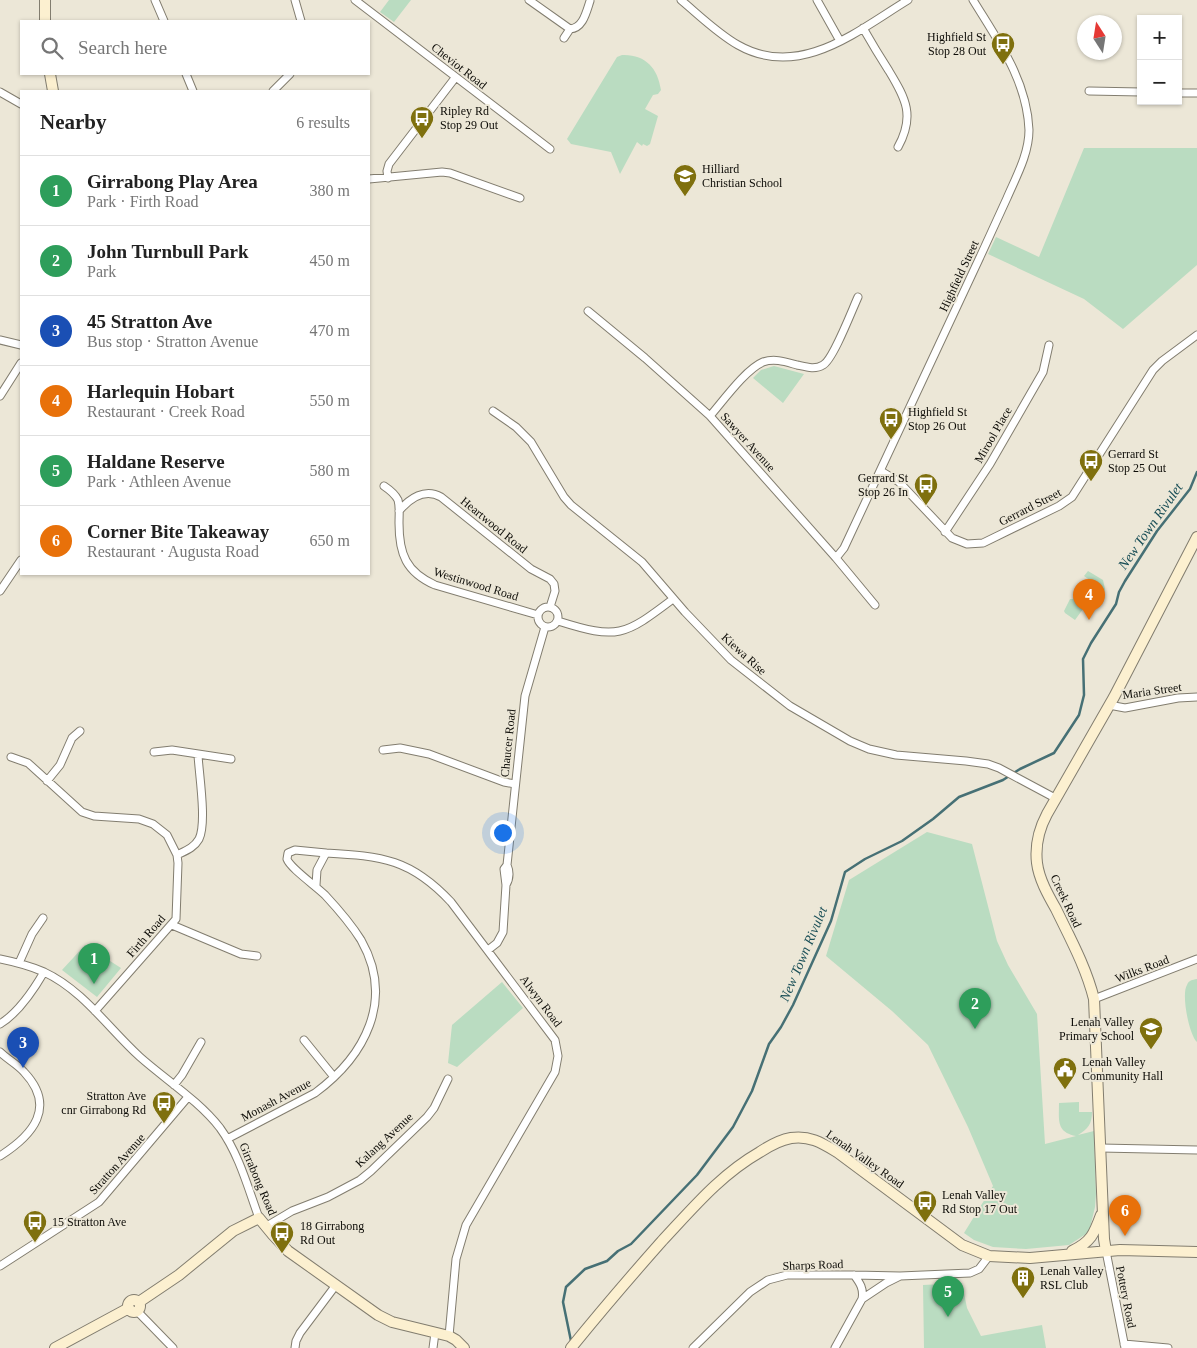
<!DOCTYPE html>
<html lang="en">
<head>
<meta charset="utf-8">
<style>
	:root { --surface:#fff; --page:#f2f2f2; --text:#222; --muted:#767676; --line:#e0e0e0; --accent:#2563eb }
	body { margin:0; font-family:"Times New Roman",serif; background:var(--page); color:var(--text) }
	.controls { position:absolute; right:15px; top:15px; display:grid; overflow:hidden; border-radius:0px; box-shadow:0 1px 4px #0004 }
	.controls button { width:45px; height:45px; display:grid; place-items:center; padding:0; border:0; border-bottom:1px solid var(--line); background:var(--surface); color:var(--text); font:25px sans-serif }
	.compass { position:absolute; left:1077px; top:15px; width:45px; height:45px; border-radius:50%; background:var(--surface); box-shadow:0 1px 4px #0004; rotate:348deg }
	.you { position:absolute; left:502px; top:832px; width:18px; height:18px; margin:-12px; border:4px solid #fff; border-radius:50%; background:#1a73e8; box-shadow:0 0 0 8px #1a73e833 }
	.badge { display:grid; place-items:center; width:32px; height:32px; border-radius:50%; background:var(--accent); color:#fff; font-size:16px; font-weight:700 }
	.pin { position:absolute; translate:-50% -41px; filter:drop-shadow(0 1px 2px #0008) }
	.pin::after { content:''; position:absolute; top:26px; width:18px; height:15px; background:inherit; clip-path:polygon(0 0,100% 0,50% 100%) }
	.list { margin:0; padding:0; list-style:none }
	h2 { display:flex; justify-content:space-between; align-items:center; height:65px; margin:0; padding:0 20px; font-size:21px }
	h2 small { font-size:16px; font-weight:400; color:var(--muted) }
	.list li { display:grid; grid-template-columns:32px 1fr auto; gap:15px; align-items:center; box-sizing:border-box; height:70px; padding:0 20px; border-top:1px solid var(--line) }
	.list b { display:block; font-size:19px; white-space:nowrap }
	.list p { margin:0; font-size:16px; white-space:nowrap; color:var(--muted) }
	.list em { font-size:16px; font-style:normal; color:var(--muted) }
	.icon { flex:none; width:28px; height:28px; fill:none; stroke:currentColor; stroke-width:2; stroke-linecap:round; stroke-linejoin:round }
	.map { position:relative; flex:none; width:1197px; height:1348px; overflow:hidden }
	.search { position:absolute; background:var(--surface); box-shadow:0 1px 4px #0004; left:20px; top:20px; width:350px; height:55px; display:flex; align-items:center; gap:12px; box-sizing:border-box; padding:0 18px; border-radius:0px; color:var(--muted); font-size:19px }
	.panel { position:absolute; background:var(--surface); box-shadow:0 1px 4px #0004; left:20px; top:90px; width:350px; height:485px; border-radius:0px }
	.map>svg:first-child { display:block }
	.green { fill:#badcc1 }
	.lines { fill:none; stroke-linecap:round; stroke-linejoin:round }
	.stream { stroke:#467075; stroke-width:2.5 }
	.street-casing { stroke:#827d6f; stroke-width:9 }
	.secondary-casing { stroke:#827d6f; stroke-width:12 }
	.street { stroke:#fff; stroke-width:7 }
	.secondary { stroke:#fcf0d0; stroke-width:10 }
	.labels { text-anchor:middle; stroke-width:4; stroke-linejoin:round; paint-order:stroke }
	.poi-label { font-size:12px; fill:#0d0c07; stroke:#ece7d7; text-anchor:start }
	.street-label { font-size:12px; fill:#0d0c07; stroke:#ece7d7 }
	.water-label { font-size:14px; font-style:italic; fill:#1a4f57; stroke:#ece7d7 }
</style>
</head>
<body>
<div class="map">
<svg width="1197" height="1348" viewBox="0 0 1197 1348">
	<rect width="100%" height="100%" fill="#ece7d7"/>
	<!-- green -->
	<path class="green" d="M 389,0 L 411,0 L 394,22 L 380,12 Z
		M 622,55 C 645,54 658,68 661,90 L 658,94 L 653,95 L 645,109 L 658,116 L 650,144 L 647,146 L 643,144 L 642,146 L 637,142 L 620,174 L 611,152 L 571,144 L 567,139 L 617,57 Z
		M 1084,148 L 1197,148 L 1197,265 L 1123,329 L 1084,299 L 988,254 L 996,237 L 1039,257 Z
		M 774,366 L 804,374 L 783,403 L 753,378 L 761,370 Z
		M 1088,571 L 1103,580 L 1105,589 L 1101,602 L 1095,597 L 1086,602 L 1082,608 L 1083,609 L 1075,620 L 1065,613 L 1064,611 L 1070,599 L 1073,599 L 1078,588 L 1084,592 L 1091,581 L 1084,576 Z
		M 927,832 L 972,844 L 997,941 L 1008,965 L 1037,1014 L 1045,1144 L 1076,1136 C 1056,1132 1059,1120 1059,1103 L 1079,1102 L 1079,1112 L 1092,1112 C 1092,1124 1088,1129 1078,1135 L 1094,1131 L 1096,1194 L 1095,1207 L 1089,1232 L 1069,1245 L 1026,1249 L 993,1247 L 974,1240 L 964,1233 L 993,1186 L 968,1127 L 928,1045 L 892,1011 L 826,956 L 849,880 Z
		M 85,945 L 121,968 L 97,997 L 62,970 Z
		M 1197,979 L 1197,1042 C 1189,1035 1181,994 1187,985 C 1189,980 1192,980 1197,979 Z
		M 502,982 L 523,1008 L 457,1067 L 448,1063 L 452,1025 Z
		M 962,1283 L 967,1308 L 981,1336 L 1042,1325 L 1046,1348 L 924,1348 L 923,1285 Z"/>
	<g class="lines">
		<!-- stream -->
		<path class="stream" d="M 571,1341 L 563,1302 L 566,1287 L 585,1269 L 607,1261 L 618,1251 L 631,1244 L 697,1175 L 733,1127 L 752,1091 L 769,1044 L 781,1027 L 793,1005 L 831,921 L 845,872 L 865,859 L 902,841 L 933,819 L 959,797 L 1003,780 L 1020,769 L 1054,753 L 1079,715 L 1084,695 L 1083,659 L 1091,643 L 1116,604 L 1119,592 L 1125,581 L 1157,531 L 1190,489 L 1197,472"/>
		<!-- street casing -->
		<g class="street-casing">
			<path id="street" d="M 155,0 L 164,21
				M 295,0 L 301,21
				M 355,0 L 550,149
				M 529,0 L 570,29 C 583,28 586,13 590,1
				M 681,0 C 699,15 717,33 738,45 C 800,80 857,31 908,0
				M 817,0 L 840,41
				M 863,28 C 871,42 880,57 889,71 C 906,99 915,116 898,147
				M 564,38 L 570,29
				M 186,74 L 193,91
				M 273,91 L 290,74
				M 1089,91 L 1141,92
				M 0,92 L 21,104
				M 1178,93 L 1197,93
				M 388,178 L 387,171 L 389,164 L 455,78
				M 369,179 L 442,172 L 450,173 L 520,198
				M 588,311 L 645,358 L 710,416 L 836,558 L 875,605
				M 0,340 L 21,345
				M 0,396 L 21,363
				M 493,411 L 516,427 L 531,442 L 564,497 L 571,505 L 642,562 L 685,612 L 731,660 L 790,706 L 850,741 L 869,749 L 896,755 L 966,761 L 988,764 L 999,768 L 1055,798
				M 710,416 C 723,401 746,369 763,362 C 775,358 786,362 797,365 C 806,367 815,370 823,365 C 833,360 852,310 858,297
				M 881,471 L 899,482 L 952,538 L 967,544 L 983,543 L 1059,506 L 1072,497 L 1153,370 L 1162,361 L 1197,335
				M 384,486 C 390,490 395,494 398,500 C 400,507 399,515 399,523 C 399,554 406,572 435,585 L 538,615
				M 399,511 C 410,498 425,488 441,497 L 531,569 L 550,579 L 554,584 L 555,591 L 550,607
				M 945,532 L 990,464 L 1043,372 L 1049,345
				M 836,558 L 844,548 C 890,451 935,354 980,257 C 989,237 998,218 1007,198 C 1016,177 1029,154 1029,130 C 1027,80 998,41 973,0
				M 0,591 L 21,560
				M538 617a10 10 0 1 1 20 0a10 10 0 1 1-20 0Z
				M 558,621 C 618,640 624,636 673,599
				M 1109,705 L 1125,708 L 1178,698 L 1197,697
				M 383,750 L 400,748 L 429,754 L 504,782 L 515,784
				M 154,752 L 172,750 L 231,759
				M 11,757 L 28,763 L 82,812 L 94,816 L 139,819 L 153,824 L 167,835 L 177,855
				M 47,781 L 60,765 L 72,738 L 80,731
				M 316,885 L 317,870 L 326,853 C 382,856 411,859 451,902 L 555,1040 L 558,1056 L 555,1072 L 466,1225 L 456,1259 L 449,1336
				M 506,885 C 510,878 510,872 507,865
				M 172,925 L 241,954 L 257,956
				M 488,950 L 497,943 L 503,932 L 506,885 L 504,869 L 507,865 L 525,696 L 545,627
				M 0,959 C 15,962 30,966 44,972 C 83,990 109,1029 140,1057 C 166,1080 199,1101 220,1128 C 239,1154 248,1188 259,1218
				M 19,963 L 32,934 L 43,918
				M 1094,999 L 1197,959
				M 95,1011 L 176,919 L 178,863 L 177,855 C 185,851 194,848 199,839 C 207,823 199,774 198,755
				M 0,1024 C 18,1013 33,991 44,972
				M 304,1040 L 334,1077
				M 0,1052 C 7,1059 17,1064 24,1072 C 57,1107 33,1135 0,1156
				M 174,1085 L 182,1075 L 201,1042
				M 227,1139 L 315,1093 C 365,1056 395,1000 361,940 C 351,924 338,909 325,895 C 316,886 290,868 287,859 L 288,853 L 295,850 L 326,853
				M 1101,1148 L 1197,1150
				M 265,1227 L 292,1211 L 328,1197 L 360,1180 L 371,1171 L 427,1117 L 434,1108 L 448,1079
				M 1106,1251 L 1125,1348
				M 0,1266 L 99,1202 L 188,1097
				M 854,1275 C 860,1283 864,1289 862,1299
				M 137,1311 L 173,1348
				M 1124,1344 L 1168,1348
				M 295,1348 L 296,1341 L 300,1333 L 336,1285
				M 433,1348 L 435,1333
				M 693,1348 L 750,1292 L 768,1280 L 787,1275 L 854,1275 L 900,1276
				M 835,1348 L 862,1299 L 886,1283 L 900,1276 L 970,1273 L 979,1269 L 989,1256"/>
		</g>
		<!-- secondary casing -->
		<g class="secondary-casing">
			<path id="secondary" d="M 45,21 L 45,0
				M 50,74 L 53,91
				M 1072,1251 C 1091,1242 1094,1234 1101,1215
				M 1106,1251 L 1104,1239 L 1094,999 C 1086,967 1070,938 1056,909 C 1048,895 1039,879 1037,863 C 1035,846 1039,829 1047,814 L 1114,697 L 1197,537
				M128 1306a6 6 0 1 1 12 0a6 6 0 1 1-12 0Z
				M 139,1302 L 179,1275 L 233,1231 L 259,1218 L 273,1235 L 288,1251 L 378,1315 L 392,1322 L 449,1336 L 456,1340 L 464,1348
				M 55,1348 L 129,1308
				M 571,1348 C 601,1311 631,1276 662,1241 C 693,1208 720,1175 760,1152 C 769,1146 780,1140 791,1138 C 809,1135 822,1143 837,1152 L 962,1245 L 989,1256 L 1030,1258 L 1120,1250 L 1197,1252"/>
		</g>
		<!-- street -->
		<use href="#street" class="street"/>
		<!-- secondary -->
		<use href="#secondary" class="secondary"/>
	</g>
	<!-- icons -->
	<defs>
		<g id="bus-pin" transform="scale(1.25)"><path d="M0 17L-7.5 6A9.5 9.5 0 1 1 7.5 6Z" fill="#7f700e" stroke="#ece7d7"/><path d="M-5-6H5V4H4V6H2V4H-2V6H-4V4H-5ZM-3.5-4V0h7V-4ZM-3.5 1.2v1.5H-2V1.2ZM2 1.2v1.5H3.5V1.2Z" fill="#fff"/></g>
		<g id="school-pin" transform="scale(1.25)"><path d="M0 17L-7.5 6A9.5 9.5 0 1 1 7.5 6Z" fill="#7f700e" stroke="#ece7d7"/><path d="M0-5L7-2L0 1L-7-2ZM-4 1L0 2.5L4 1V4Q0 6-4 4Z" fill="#fff"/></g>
		<g id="civic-pin" transform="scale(1.25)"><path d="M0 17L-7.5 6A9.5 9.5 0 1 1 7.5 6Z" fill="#7f700e" stroke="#ece7d7"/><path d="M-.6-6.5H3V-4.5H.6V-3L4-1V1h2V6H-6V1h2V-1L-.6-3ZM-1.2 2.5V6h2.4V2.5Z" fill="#fff"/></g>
		<g id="building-pin" transform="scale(1.25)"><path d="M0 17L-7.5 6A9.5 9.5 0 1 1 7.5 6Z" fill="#7f700e" stroke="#ece7d7"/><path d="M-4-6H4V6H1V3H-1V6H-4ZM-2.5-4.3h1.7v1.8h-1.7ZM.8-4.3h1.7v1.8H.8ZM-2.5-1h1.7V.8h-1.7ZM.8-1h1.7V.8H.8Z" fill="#fff"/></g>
	</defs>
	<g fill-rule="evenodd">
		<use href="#bus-pin" x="1003" y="44"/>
		<use href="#bus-pin" x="422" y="118"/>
		<use href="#school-pin" x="685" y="176"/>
		<use href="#bus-pin" x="891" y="419"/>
		<use href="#bus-pin" x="1091" y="461"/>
		<use href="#bus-pin" x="926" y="485"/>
		<use href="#school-pin" x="1151" y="1029"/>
		<use href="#civic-pin" x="1065" y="1069"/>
		<use href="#bus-pin" x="164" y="1103"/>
		<use href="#bus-pin" x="925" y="1202"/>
		<use href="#bus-pin" x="35" y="1222"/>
		<use href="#bus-pin" x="282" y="1233"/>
		<use href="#building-pin" x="1023" y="1278"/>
	</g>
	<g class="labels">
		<!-- poi labels -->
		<g class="poi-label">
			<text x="986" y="41" text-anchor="end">Highfield St<tspan x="986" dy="14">Stop 28 Out</tspan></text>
			<text x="440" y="115">Ripley Rd<tspan x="440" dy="14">Stop 29 Out</tspan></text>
			<text x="702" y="173">Hilliard<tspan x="702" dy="14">Christian School</tspan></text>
			<text x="908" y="416">Highfield St<tspan x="908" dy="14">Stop 26 Out</tspan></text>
			<text x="1108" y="458">Gerrard St<tspan x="1108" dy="14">Stop 25 Out</tspan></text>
			<text x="908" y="482" text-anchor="end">Gerrard St<tspan x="908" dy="14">Stop 26 In</tspan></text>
			<text x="1134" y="1026" text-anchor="end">Lenah Valley<tspan x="1134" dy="14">Primary School</tspan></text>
			<text x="1082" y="1066">Lenah Valley<tspan x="1082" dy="14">Community Hall</tspan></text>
			<text x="146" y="1100" text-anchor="end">Stratton Ave<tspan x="146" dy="14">cnr Girrabong Rd</tspan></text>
			<text x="942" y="1199">Lenah Valley<tspan x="942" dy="14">Rd Stop 17 Out</tspan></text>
			<text x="52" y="1226">15 Stratton Ave</text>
			<text x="300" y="1230">18 Girrabong<tspan x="300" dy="14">Rd Out</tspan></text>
			<text x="1040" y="1275">Lenah Valley<tspan x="1040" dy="14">RSL Club</tspan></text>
		</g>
		<!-- street labels -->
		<g class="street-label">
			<text transform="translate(459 66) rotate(38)" y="4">Cheviot Road</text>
			<text transform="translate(959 276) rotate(-65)" y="4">Highfield Street</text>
			<text transform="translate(993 435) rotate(-60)" y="4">Mirool Place</text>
			<text transform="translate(748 442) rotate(48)" y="4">Sawyer Avenue</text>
			<text transform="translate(1030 507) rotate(-27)" y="4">Gerrard Street</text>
			<text transform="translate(494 525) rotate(39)" y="4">Heartwood Road</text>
			<text transform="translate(476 584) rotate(17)" y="4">Westinwood Road</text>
			<text transform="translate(744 654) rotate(42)" y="4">Kiewa Rise</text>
			<text transform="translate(1152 691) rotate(-8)" y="4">Maria Street</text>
			<text transform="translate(508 743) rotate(-84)" y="4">Chaucer Road</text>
			<text transform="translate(1066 901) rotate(65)" y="4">Creek Road</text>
			<text transform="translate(146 936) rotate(-49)" y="4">Firth Road</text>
			<text transform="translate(1142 969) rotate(-21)" y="4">Wilks Road</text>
			<text transform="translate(541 1001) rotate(53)" y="4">Alwyn Road</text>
			<text transform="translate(276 1100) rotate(-28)" y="4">Monash Avenue</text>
			<text transform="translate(384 1140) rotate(-43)" y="4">Kalang Avenue</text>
			<text transform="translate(865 1159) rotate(35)" y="4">Lenah Valley Road</text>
			<text transform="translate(117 1164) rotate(-48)" y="4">Stratton Avenue</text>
			<text transform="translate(258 1179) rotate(67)" y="4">Girrabong Road</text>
			<text transform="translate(813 1265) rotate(-2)" y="4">Sharps Road</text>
			<text transform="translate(1126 1297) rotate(79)" y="4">Pottery Road</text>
		</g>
		<!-- water labels -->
		<g class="water-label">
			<text transform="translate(1150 526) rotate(-55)" y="5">New Town Rivulet</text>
			<text transform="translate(803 954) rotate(-67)" y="5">New Town Rivulet</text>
		</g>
	</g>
</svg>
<div class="controls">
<button>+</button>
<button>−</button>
</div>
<svg class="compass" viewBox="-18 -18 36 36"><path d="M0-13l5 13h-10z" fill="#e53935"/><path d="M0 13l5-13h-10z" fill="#767676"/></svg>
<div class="you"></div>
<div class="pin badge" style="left:94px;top:984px;background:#2e9e5b">1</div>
<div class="pin badge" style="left:975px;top:1029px;background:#2e9e5b">2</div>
<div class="pin badge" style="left:23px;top:1068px;background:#1a4fb4">3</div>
<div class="pin badge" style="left:1089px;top:620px;background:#e8710a">4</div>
<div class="pin badge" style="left:948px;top:1317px;background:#2e9e5b">5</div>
<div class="pin badge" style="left:1125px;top:1236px;background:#e8710a">6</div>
<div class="search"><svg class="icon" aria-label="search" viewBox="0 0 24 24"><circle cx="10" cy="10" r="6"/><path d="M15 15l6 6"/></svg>Search here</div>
<section class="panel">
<h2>Nearby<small>6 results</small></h2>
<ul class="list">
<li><span class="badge" style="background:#2e9e5b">1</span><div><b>Girrabong Play Area</b><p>Park · Firth Road</p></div><em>380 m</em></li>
<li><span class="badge" style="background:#2e9e5b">2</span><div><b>John Turnbull Park</b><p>Park</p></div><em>450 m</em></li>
<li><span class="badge" style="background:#1a4fb4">3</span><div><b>45 Stratton Ave</b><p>Bus stop · Stratton Avenue</p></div><em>470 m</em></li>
<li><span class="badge" style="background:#e8710a">4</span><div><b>Harlequin Hobart</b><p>Restaurant · Creek Road</p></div><em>550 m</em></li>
<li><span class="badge" style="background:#2e9e5b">5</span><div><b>Haldane Reserve</b><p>Park · Athleen Avenue</p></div><em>580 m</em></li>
<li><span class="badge" style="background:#e8710a">6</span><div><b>Corner Bite Takeaway</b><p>Restaurant · Augusta Road</p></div><em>650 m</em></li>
</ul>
</section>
</div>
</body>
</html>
